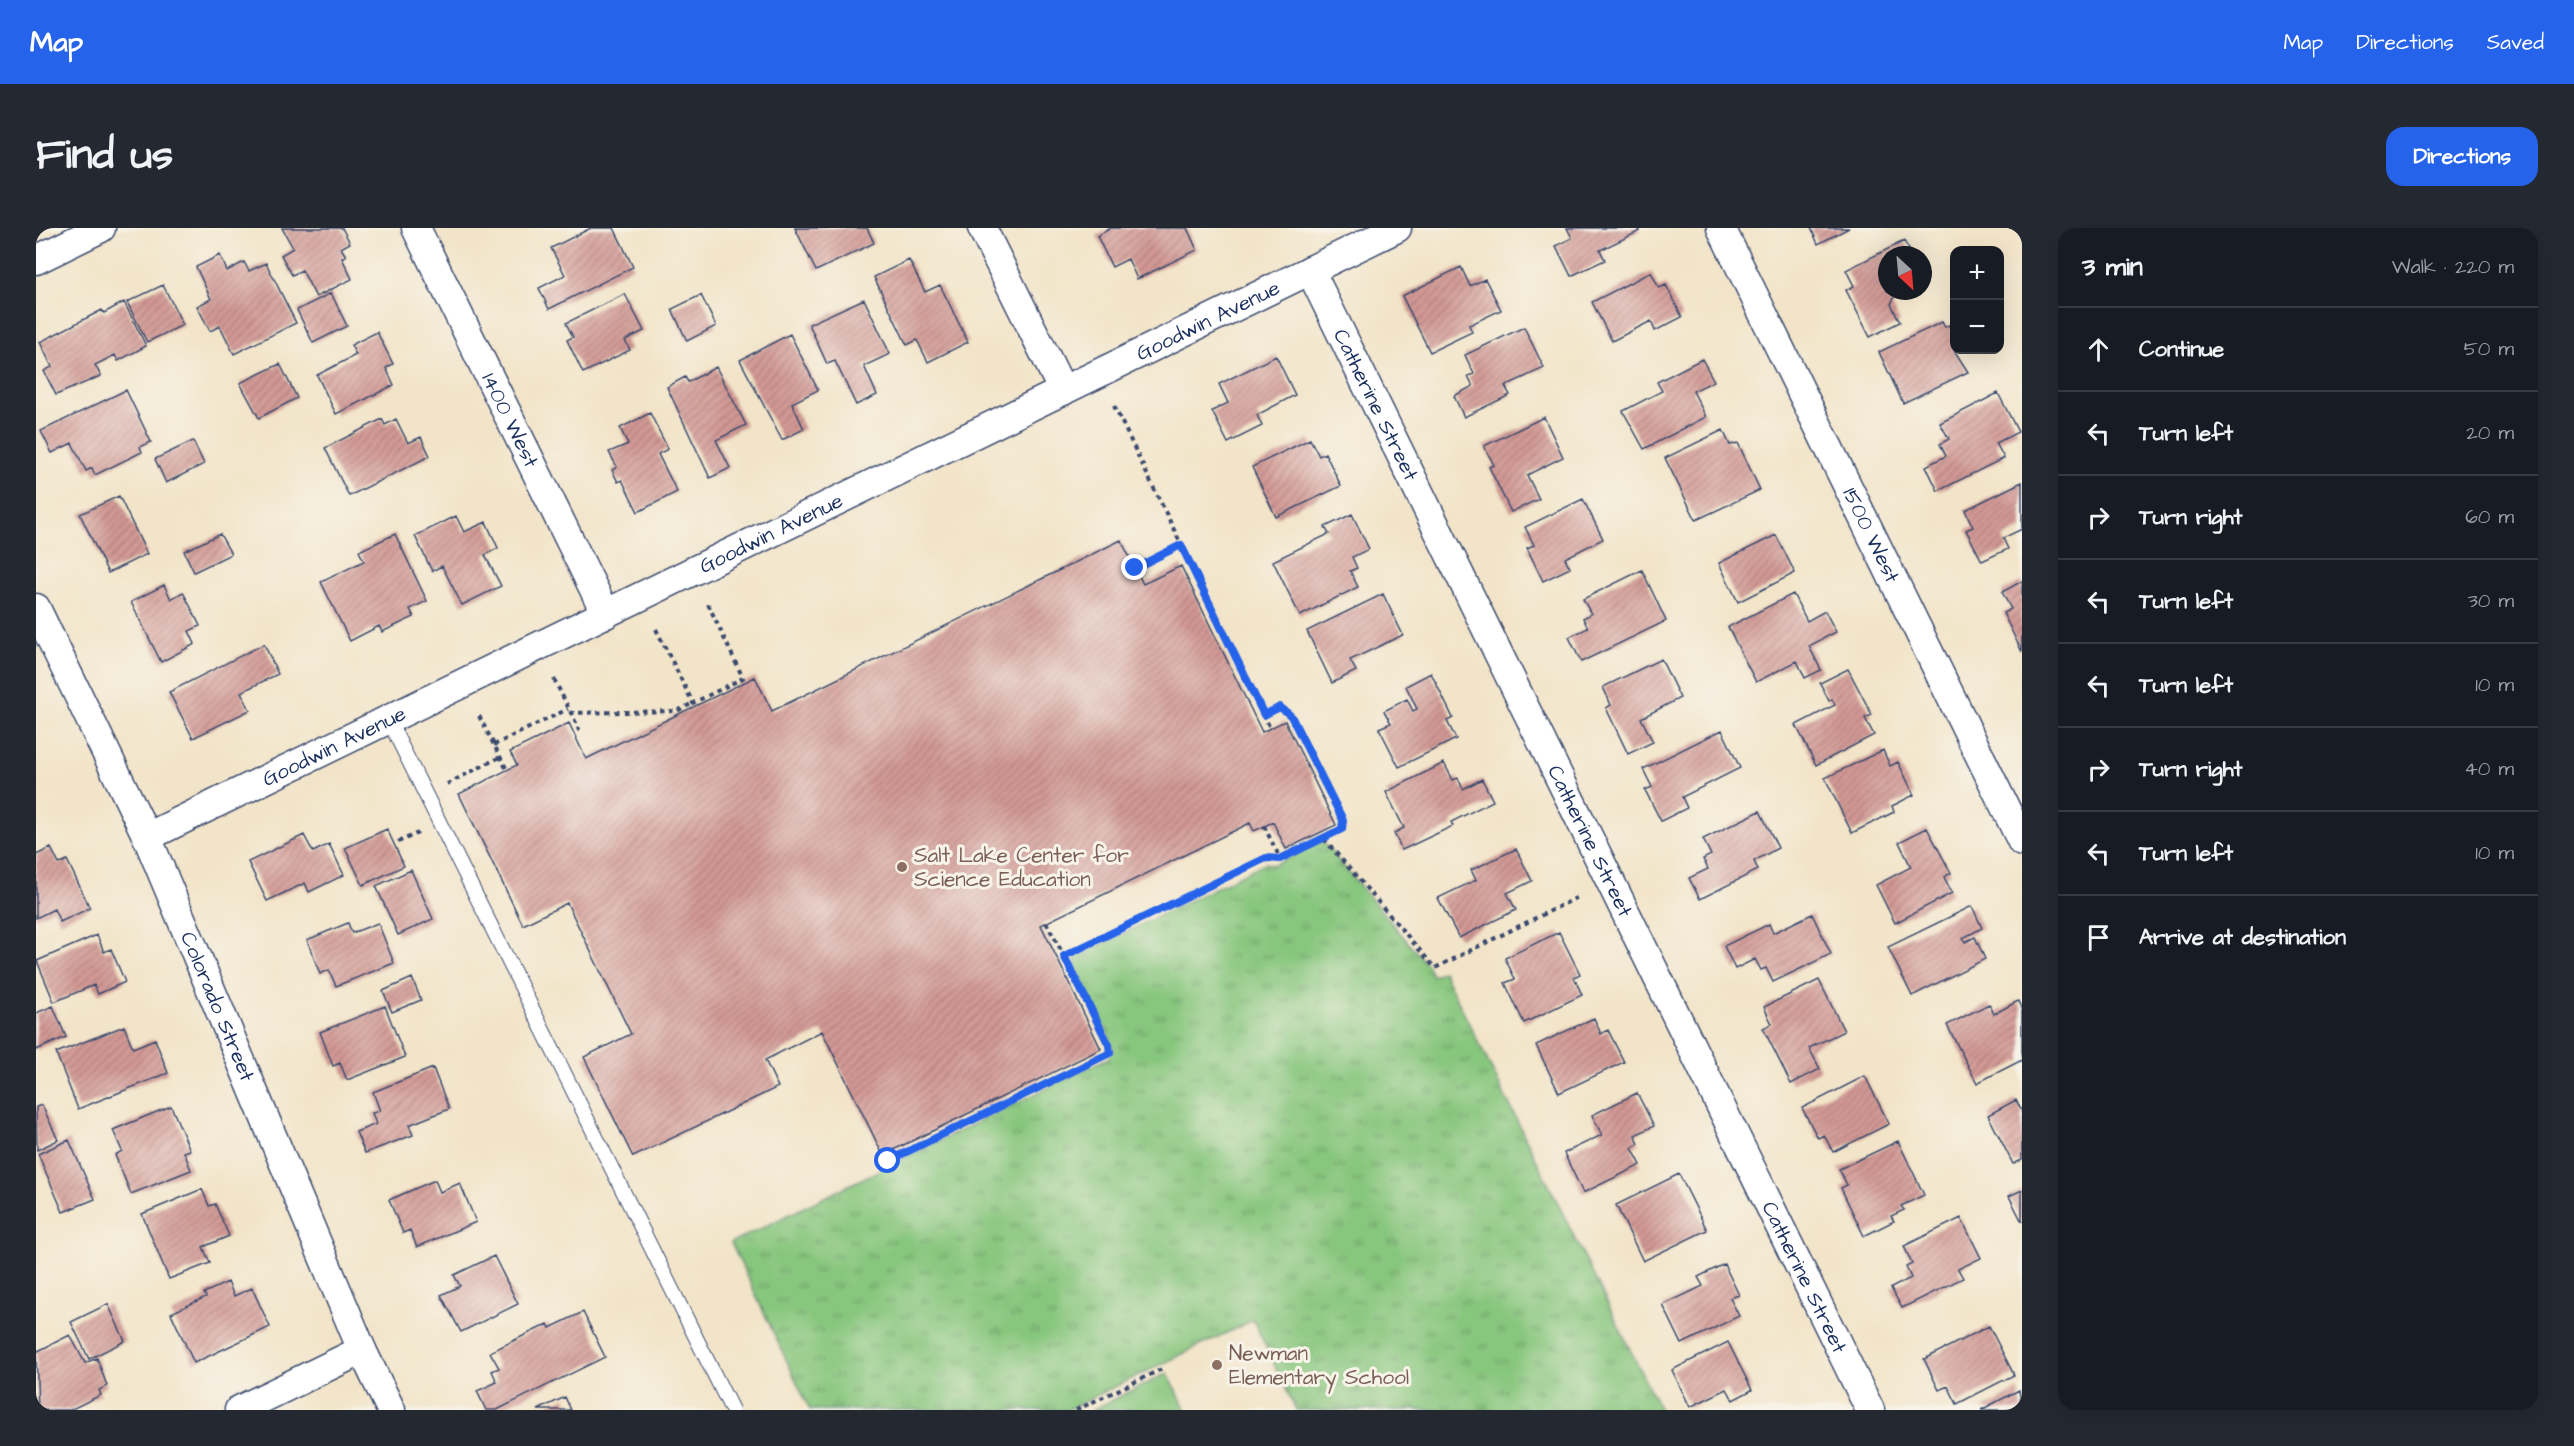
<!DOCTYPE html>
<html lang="en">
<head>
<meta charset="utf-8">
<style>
	:root { --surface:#171b24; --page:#242831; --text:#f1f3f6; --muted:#9ea1a6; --line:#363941; --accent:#2563eb }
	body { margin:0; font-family:"Architects Daughter",sans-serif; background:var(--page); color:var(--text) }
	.controls { position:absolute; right:18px; top:18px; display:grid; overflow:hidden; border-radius:12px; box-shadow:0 6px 24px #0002 }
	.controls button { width:54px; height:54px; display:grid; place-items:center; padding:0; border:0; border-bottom:2px solid var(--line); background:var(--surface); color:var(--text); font:30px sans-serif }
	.compass { position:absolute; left:1842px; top:18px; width:54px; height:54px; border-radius:50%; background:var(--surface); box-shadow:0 6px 24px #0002; rotate:154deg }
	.stop { position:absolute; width:18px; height:18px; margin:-14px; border:4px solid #2563eb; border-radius:50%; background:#fff }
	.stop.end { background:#2563eb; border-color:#fff; box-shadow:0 2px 6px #0008 }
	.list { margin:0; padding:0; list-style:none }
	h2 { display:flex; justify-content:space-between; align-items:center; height:78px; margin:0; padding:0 24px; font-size:26px }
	h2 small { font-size:20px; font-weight:400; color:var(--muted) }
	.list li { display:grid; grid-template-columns:39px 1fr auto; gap:18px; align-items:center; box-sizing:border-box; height:84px; padding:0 24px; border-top:2px solid var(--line) }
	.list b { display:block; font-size:22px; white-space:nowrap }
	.list em { font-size:20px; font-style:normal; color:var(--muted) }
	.icon { flex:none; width:33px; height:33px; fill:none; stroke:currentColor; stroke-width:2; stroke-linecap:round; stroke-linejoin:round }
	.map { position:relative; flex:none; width:1986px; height:1182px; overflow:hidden; border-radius:18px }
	header { display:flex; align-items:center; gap:36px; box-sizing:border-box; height:84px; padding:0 30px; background:var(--accent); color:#fff }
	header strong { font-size:28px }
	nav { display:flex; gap:33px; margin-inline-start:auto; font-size:21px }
	.intro { display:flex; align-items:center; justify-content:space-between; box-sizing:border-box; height:144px; padding:0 36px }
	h1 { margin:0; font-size:42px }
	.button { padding:15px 27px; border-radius:18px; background:var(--accent); color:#fff; font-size:21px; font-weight:700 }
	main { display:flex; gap:36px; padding:0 36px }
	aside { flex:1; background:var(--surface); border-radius:18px; box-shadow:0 6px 24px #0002 }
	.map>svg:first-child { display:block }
	.grass { fill:url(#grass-tufts); stroke:#517a6e; stroke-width:1.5 }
	.green { fill:#87c67d; stroke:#517a6e; stroke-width:1.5 }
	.building { fill:url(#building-hatch) }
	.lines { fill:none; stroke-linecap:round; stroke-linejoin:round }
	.lane-casing { stroke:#3b4a6e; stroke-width:16 }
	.street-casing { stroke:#3b4a6e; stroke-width:31 }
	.path { stroke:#3b4a6e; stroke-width:4; stroke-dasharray:4.5 4.5; stroke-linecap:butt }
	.lane { stroke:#fff; stroke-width:14 }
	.street { stroke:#fff; stroke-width:28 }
	.route { stroke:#2563eb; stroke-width:8 }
	.education-dot { fill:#8d6e63; stroke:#f7f3e8; stroke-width:2 }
	.labels { text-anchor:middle; stroke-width:6; stroke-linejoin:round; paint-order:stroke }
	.street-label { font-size:21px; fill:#1b2f5e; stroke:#f7f3e8 }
	.education-label { font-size:21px; fill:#785e54; stroke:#f7f3e8; text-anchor:start }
</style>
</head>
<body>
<header>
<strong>Map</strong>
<nav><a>Map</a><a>Directions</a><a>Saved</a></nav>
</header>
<div class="intro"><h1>Find us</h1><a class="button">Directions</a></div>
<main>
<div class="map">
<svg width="1986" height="1182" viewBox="0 0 1986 1182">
	<defs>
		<pattern id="grass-tufts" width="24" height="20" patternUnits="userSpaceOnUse" patternTransform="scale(1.5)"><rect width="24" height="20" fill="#87c67d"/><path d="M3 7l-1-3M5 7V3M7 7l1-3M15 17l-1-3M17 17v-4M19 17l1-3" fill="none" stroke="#6ea16a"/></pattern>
		<pattern id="building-hatch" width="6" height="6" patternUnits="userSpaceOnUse" patternTransform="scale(1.5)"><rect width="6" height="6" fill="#d39994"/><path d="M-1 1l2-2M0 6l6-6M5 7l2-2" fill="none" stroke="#aa7d7c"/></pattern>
	</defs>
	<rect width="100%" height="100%" fill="#f7f3e8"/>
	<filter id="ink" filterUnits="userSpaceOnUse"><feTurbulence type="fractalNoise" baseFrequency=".0167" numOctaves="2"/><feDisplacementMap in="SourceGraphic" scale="12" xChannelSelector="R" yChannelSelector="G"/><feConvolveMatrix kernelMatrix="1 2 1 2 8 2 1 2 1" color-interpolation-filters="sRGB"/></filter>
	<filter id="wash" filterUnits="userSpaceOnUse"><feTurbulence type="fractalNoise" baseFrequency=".008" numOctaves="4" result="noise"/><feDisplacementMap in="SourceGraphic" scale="24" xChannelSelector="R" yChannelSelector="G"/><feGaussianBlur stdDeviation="1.35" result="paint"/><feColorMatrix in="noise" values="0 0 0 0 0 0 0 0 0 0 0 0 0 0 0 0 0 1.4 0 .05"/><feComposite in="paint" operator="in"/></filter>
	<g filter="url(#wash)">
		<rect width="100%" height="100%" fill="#f2e4c8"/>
		<!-- grass -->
		<path class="grass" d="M 1286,613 L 1392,738 L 1396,748 L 1407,743 L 1624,1182 L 1260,1182 L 1217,1092 L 1031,1182 L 774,1182 L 695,1015 L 1072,830 L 1077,821 L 1075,812 L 1039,737 L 1040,729 L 1229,635 L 1238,637 Z"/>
		<!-- green -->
		<path class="green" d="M 1132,1145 L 1150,1182 L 1056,1182 Z"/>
		<g id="blocks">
			<!-- building -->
			<path class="building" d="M 246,0 L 306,0 L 314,15 L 305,20 L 310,28 L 306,30 L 316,51 L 280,69 L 266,42 L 256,47 L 245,27 L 257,20 Z
				M 555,0 L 578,0 L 597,39 L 513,81 L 503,60 L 529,47 L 515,20 Z
				M 759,0 L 831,0 L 838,15 L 780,43 Z
				M 1075,0 L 1151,0 L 1161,22 L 1101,51 L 1092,31 L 1076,39 L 1061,8 Z
				M 1531,0 L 1602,0 L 1604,3 L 1564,22 L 1569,32 L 1535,48 L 1520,18 L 1536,10 Z
				M 1775,0 L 1813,0 L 1782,16 Z
				M 1868,13 L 1876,27 L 1851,27 L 1851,63 L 1861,63 L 1855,76 L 1864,94 L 1834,109 L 1810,62 L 1818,58 L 1810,42 Z
				M 184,27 L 191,43 L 208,34 L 213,43 L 230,35 L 260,95 L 198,126 L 184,98 L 174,103 L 161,78 L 175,71 L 160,39 Z
				M 873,32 L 889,64 L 904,57 L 932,114 L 892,134 L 881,112 L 871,117 L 838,49 Z
				M 1425,39 L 1434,58 L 1449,51 L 1465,82 L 1433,97 L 1436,104 L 1394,124 L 1366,68 Z
				M 1615,44 L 1623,60 L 1630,57 L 1646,89 L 1619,103 L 1615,93 L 1576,113 L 1556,74 Z
				M 127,57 L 147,97 L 111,114 L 91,74 Z
				M 295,65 L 311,98 L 277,115 L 261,82 Z
				M 589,66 L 608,103 L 589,112 L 594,122 L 547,145 L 531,112 L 537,109 L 530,95 Z
				M 665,67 L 680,98 L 651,113 L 636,81 Z
				M 828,71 L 854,126 L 828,138 L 841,167 L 820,177 L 799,133 L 791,136 L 773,96 Z
				M 88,74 L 110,118 L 82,133 L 79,127 L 59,137 L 65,148 L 20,167 L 8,143 L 16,139 L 4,114 L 66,82 L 68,85 Z
				M 1906,94 L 1909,99 L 1918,95 L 1918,122 L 1932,144 L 1867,175 L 1843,124 Z
				M 1488,99 L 1508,140 L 1469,158 L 1474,167 L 1428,189 L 1418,168 L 1437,158 L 1432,148 L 1438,146 L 1429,127 Z
				M 341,104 L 357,136 L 350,140 L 358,157 L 300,186 L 281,147 L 320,127 L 315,117 Z
				M 754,106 L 782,162 L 756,175 L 768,201 L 746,212 L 704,132 Z
				M 1240,128 L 1259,167 L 1221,187 L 1226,198 L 1192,215 L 1176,183 L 1192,175 L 1183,156 Z
				M 1666,131 L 1678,153 L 1657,163 L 1670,189 L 1608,221 L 1587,183 L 1626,163 L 1621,154 Z
				M 244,136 L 261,170 L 223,190 L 204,155 Z
				M 680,139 L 710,197 L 680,212 L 694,240 L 674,250 L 631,159 L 649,149 L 652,154 Z
				M 90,162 L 115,214 L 104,219 L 106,224 L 59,247 L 56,240 L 50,243 L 36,215 L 16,225 L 5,203 Z
				M 1962,165 L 1982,204 L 1960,215 L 1968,230 L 1902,263 L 1890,238 L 1910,228 L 1904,216 L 1913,211 L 1904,195 Z
				M 614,185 L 632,221 L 622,226 L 641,264 L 602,284 L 586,252 L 582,254 L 576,242 L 581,239 L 573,224 L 592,216 L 584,200 Z
				M 1508,189 L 1527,229 L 1491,247 L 1503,271 L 1475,284 L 1453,239 L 1458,237 L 1448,218 Z
				M 346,191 L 349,197 L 360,191 L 372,215 L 385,209 L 394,228 L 313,268 L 289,220 Z
				M 1687,202 L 1694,217 L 1702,215 L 1724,262 L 1660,292 L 1629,230 Z
				M 1274,211 L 1283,228 L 1289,225 L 1305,258 L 1240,289 L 1216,239 Z
				M 157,213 L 168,236 L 130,255 L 119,231 Z
				M 1986,254 L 1986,301 L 1967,310 L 1972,321 L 1946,333 L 1930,302 L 1937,299 L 1929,282 Z
				M 83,268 L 111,326 L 72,345 L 44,286 Z
				M 1547,271 L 1567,311 L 1529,330 L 1534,340 L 1507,353 L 1491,320 L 1498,317 L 1489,299 Z
				M 1316,286 L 1333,321 L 1316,329 L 1321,340 L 1314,343 L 1322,359 L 1264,388 L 1237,333 L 1293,306 L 1289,299 Z
				M 420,288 L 428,304 L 450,294 L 462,320 L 449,327 L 465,358 L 426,377 L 406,338 L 396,343 L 379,308 Z
				M 184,306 L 195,326 L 158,344 L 148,323 Z
				M 359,306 L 391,373 L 374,381 L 378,389 L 346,404 L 343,398 L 314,413 L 285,354 L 328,333 L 323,323 Z
				M 1740,307 L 1759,345 L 1702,374 L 1683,335 Z
				M 1085,312 L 1107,356 L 1145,338 L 1226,504 L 1249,493 L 1300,597 L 1250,621 L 1237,594 L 1218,603 L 1214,595 L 1005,697 L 1065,821 L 847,927 L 786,803 L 729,832 L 742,859 L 597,929 L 548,829 L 595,806 L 531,675 L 487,697 L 423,566 L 481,537 L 474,524 L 533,495 L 550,531 L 719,449 L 736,483 Z
				M 1606,342 L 1630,393 L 1545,434 L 1533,409 L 1552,400 L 1547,390 L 1555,386 L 1547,371 Z
				M 1986,353 L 1986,424 L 1967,385 L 1975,381 L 1966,364 Z
				M 128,357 L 135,371 L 147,364 L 164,398 L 153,403 L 159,416 L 125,434 L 95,374 Z
				M 1347,366 L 1367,407 L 1314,432 L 1320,443 L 1296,455 L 1271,403 Z
				M 1757,366 L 1771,393 L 1789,383 L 1800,404 L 1773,418 L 1785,442 L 1769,450 L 1761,433 L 1720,454 L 1692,399 Z
				M 228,416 L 242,446 L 205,464 L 214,482 L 157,510 L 133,464 Z
				M 1625,431 L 1644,470 L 1605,490 L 1617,514 L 1592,526 L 1570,480 L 1575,477 L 1567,459 Z
				M 1812,441 L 1836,487 L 1829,490 L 1838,507 L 1780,537 L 1760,497 L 1799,477 L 1796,471 L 1793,473 L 1784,455 Z
				M 1395,445 L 1417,490 L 1411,493 L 1420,511 L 1363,539 L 1343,500 L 1355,495 L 1348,483 L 1371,471 L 1377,483 L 1381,481 L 1370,458 Z
				M 1686,502 L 1704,540 L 1646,569 L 1651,580 L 1625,593 L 1609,562 L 1616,559 L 1607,541 Z
				M 1847,522 L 1854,538 L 1862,534 L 1878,567 L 1856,578 L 1858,584 L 1816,605 L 1789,550 Z
				M 1408,535 L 1417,552 L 1422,550 L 1427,561 L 1446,551 L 1457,573 L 1415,594 L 1417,598 L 1366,622 L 1358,605 L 1368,600 L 1350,564 Z
				M 1724,583 L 1742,620 L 1718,633 L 1722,642 L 1664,671 L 1653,650 L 1672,641 L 1667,631 L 1675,627 L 1667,611 Z
				M 1891,600 L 1915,645 L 1908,649 L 1916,665 L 1859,695 L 1840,657 L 1875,639 L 1863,614 Z
				M 351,601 L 368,638 L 327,657 L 309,620 Z
				M 268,607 L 277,624 L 293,616 L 308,647 L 273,664 L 269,655 L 231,673 L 212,634 Z
				M 15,620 L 23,636 L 31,632 L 54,680 L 24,694 L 18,681 L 0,690 L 0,627 Z
				M 1480,621 L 1496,653 L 1471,665 L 1480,682 L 1423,710 L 1402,670 L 1440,652 L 1435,642 Z
				M 375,642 L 397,691 L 362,707 L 340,658 Z
				M 1936,678 L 1946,700 L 1927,710 L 1929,714 L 1939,709 L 1949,731 L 1876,768 L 1852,719 Z
				M 1776,686 L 1795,726 L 1737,754 L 1730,740 L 1725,742 L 1719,731 L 1699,741 L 1688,718 L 1733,696 L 1737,705 Z
				M 312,695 L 316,705 L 342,695 L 358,735 L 300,758 L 293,742 L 284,746 L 271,712 Z
				M 1523,704 L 1544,746 L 1538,749 L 1546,767 L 1488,795 L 1469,755 L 1479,751 L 1469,730 Z
				M 61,707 L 68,724 L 75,721 L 89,754 L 62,766 L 58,757 L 18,774 L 1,733 Z
				M 376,750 L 385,772 L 356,784 L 347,763 Z
				M 1783,752 L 1808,803 L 1773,820 L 1784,841 L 1755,856 L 1727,800 L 1736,796 L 1728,779 Z
				M 1982,773 L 1986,782 L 1986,832 L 1941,855 L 1911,797 L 1953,776 L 1958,786 Z
				M 17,778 L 30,809 L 0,822 L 0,785 Z
				M 349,778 L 369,829 L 311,852 L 304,835 L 297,838 L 284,804 Z
				M 1558,790 L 1565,806 L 1572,802 L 1588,834 L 1523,865 L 1500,817 Z
				M 88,798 L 97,820 L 119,811 L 132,845 L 42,881 L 20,825 Z
				M 397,840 L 413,881 L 373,897 L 377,907 L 329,925 L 320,904 L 340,896 L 336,885 L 344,883 L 337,864 Z
				M 1829,848 L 1853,896 L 1797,924 L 1788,907 L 1782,910 L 1766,880 Z
				M 1601,865 L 1618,898 L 1599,907 L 1603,916 L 1596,920 L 1605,937 L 1547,965 L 1528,925 L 1566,907 L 1556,887 Z
				M 1980,872 L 1986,884 L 1986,932 L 1977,936 L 1952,887 Z
				M 6,877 L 22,912 L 1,922 L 0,879 Z
				M 135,878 L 154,922 L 148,924 L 155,942 L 95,966 L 79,927 L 86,923 L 77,902 Z
				M 33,912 L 59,971 L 27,984 L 2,926 Z
				M 1862,913 L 1888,967 L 1865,978 L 1868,982 L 1855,988 L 1858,993 L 1828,1008 L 1805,960 L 1811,957 L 1803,941 Z
				M 1643,946 L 1671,1002 L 1607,1033 L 1580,977 Z
				M 399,952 L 404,964 L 424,955 L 440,994 L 381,1019 L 374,1002 L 367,1005 L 353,972 Z
				M 166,961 L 173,978 L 179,976 L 193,1008 L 167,1019 L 174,1035 L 133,1051 L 106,986 Z
				M 1986,962 L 1986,994 L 1973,968 Z
				M 1925,990 L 1945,1030 L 1922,1041 L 1927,1050 L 1866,1080 L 1855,1060 L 1875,1050 L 1870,1039 L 1876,1036 L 1868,1018 Z
				M 458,1028 L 482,1076 L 425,1104 L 405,1067 L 424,1058 L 418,1047 Z
				M 1688,1036 L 1703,1067 L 1694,1070 L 1703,1088 L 1646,1116 L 1627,1077 L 1667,1058 L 1662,1049 Z
				M 192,1054 L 198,1068 L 216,1060 L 234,1099 L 158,1135 L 135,1085 L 170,1069 L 168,1065 Z
				M 72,1076 L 89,1113 L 53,1131 L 35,1094 Z
				M 547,1084 L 569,1129 L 461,1182 L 450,1182 L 441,1163 L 461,1154 L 456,1143 L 463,1140 L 454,1124 L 512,1096 L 514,1100 Z
				M 1953,1098 L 1978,1147 L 1921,1176 L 1912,1158 L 1903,1162 L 1888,1131 Z
				M 34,1107 L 49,1135 L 61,1130 L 71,1158 L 63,1162 L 65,1167 L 34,1182 L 2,1182 L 0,1124 Z
				M 1692,1114 L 1716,1162 L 1697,1172 L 1691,1161 L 1654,1179 L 1636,1142 Z
				M 1983,1162 L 1986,1182 L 1945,1182 Z
				M 529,1169 L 535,1182 L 502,1182 Z"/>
		</g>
	</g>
	<g filter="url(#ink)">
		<use href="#blocks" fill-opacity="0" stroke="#3b4a6e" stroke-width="1.5"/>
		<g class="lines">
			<!-- lane casing -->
			<g class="lane-casing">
				<path id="lane" d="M 352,491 L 696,1182"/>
			</g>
			<!-- street casing -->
			<g class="street-casing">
				<g id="street">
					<path id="s1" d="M 380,0 L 570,386"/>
					<path d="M 946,0 L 1027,163"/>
					<path id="s2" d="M 1685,0 L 1986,614"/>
					<path d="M 0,32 L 65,0"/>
					<path id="s3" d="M 1274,42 L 1834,1182"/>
					<path id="s4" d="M 0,380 L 111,609 L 326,1122 L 355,1182"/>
					<path id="s5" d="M 111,609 L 1361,0"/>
					<path d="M 203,1182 L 326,1122"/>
				</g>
			</g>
			<!-- path -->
			<path class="path" d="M 1078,178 L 1234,500
				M 1099,340 L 1145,317
				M 620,401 L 657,475 L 707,450 L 672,376
				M 518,451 L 543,501 L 537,504
				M 534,485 L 641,483 L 657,475
				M 443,488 L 471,542
				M 458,517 L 532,481
				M 411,556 L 464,529
				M 1228,598 L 1244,630
				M 1288,611 L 1399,740 L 1544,668
				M 362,614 L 382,605
				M 1010,694 L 1028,728
				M 852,933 L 1074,825 L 1073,817 L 1028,728 L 1230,630 L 1244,631 L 1306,601 L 1307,592 L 1255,488 L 1244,479 L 1228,487
				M 1040,1182 L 1128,1140"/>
			<!-- lane -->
			<use href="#lane" class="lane"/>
			<!-- street -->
			<use href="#street" class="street"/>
		</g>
	</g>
	<g class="lines" filter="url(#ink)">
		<!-- route -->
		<path class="route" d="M 852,933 L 1074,825 L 1073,817 L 1028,728 L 1230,630 L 1244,631 L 1306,601 L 1307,592 L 1255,488 L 1244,479 L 1228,487 L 1145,317 L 1099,340"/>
	</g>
	<!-- markers -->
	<g class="education-dot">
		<circle cx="866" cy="639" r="6"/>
		<circle cx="1181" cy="1137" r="6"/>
	</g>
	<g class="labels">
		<!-- street labels -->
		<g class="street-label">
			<text dy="7" stroke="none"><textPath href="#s5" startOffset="1180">Goodwin Avenue</textPath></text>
			<text dy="7" stroke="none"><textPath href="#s3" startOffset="150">Catherine Street</textPath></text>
			<text dy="7" stroke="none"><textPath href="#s1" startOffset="214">1400 West</textPath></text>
			<text dy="7" stroke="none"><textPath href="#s5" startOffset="694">Goodwin Avenue</textPath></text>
			<text dy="7" stroke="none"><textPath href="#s2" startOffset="342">1500 West</textPath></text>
			<text dy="7" stroke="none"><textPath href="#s5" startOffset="208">Goodwin Avenue</textPath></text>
			<text dy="7" stroke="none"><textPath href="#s3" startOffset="636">Catherine Street</textPath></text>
			<text dy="7" stroke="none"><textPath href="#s4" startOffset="438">Colorado Street</textPath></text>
			<text dy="7" stroke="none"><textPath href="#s3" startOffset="1122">Catherine Street</textPath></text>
		</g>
		<!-- education labels -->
		<g class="education-label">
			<text x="878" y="634">Salt Lake Center for<tspan x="878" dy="24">Science Education</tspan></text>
			<text x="1193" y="1132">Newman<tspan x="1193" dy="24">Elementary School</tspan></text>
		</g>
	</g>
</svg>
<div class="controls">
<button>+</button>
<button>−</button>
</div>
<svg class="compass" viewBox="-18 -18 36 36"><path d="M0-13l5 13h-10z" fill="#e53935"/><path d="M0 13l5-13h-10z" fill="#9ea1a6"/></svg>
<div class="stop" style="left:852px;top:933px"></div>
<div class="stop end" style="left:1099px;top:340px"></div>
</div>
<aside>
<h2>3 min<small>Walk · 220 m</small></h2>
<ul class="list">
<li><svg class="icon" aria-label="ahead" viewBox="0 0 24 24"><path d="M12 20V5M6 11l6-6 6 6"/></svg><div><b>Continue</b></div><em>50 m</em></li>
<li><svg class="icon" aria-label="left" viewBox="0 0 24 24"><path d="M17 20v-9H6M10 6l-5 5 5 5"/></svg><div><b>Turn left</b></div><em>20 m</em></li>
<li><svg class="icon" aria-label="right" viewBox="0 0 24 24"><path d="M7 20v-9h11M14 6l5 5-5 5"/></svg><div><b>Turn right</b></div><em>60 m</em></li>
<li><svg class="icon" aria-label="left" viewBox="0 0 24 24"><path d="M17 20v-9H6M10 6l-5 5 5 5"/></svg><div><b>Turn left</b></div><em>30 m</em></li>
<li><svg class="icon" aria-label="left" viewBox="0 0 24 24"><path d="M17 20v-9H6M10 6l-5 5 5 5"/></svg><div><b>Turn left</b></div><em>10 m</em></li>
<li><svg class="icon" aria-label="right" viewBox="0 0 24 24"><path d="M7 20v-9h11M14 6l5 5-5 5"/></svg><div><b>Turn right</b></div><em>40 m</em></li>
<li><svg class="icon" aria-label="left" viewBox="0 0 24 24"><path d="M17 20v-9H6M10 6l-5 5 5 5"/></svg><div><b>Turn left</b></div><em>10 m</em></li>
<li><svg class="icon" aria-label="arrive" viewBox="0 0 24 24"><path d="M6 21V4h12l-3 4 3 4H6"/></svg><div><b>Arrive at destination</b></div></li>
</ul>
</aside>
</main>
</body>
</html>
